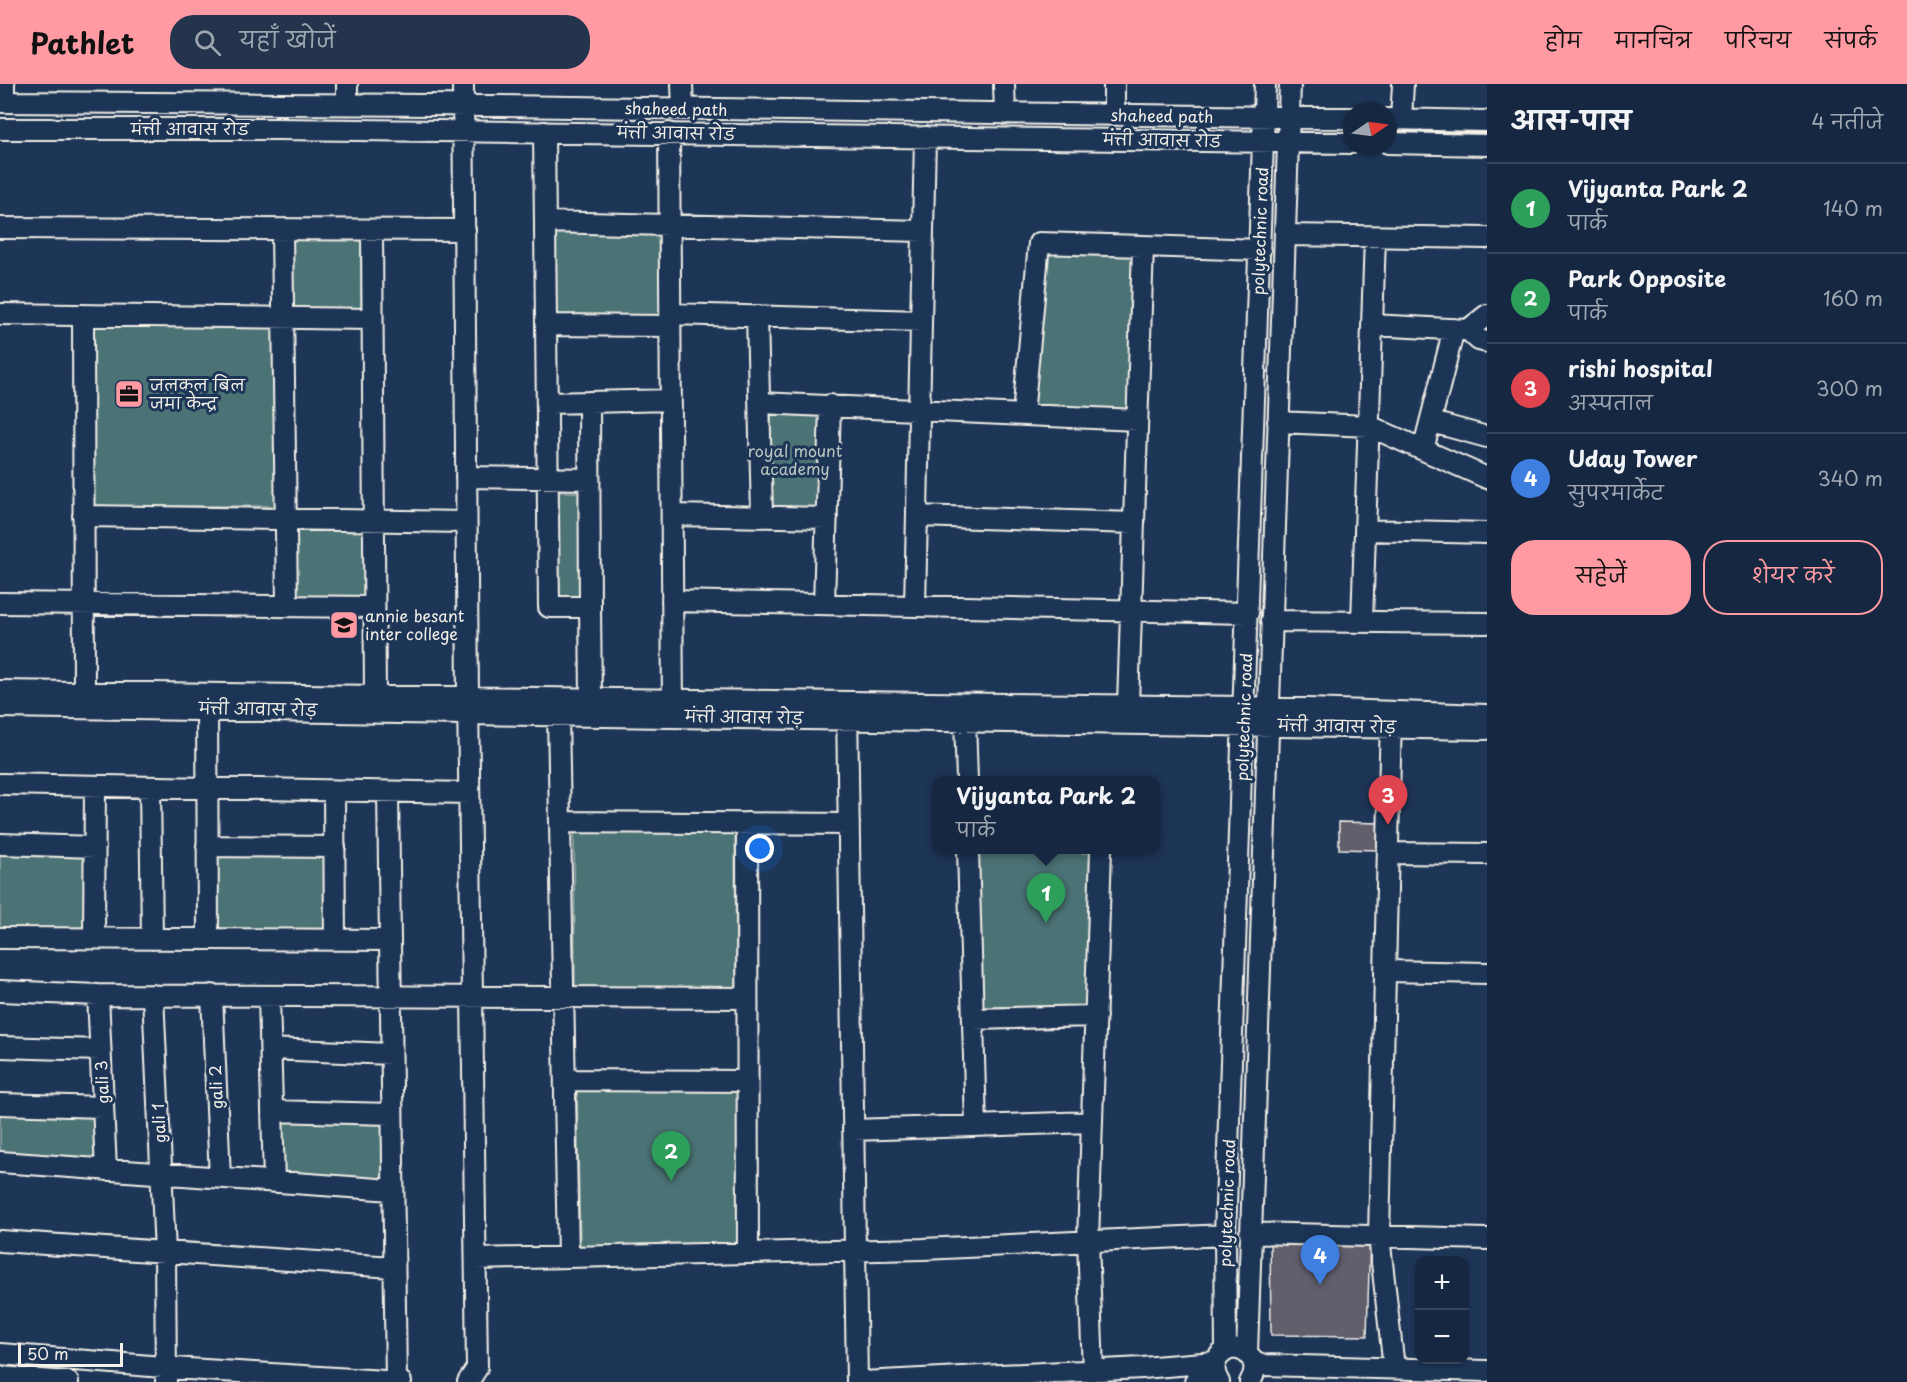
<!DOCTYPE html>
<html lang="hi">
<head>
<meta charset="utf-8">
<style>
	:root { --surface:#162841; --page:#23344c; --text:#f1f3f6; --muted:#9ea6b1; --line:#35445a; --accent:#ff9aa2 }
	body { margin:0; font-family:"Playpen Sans","Playpen Sans Deva",sans-serif; background:var(--page); color:var(--text) }
	.controls { position:absolute; right:18px; bottom:18px; display:grid; overflow:hidden; border-radius:12px; box-shadow:0 2px 4px #0004 }
	.controls button { width:54px; height:54px; display:grid; place-items:center; padding:0; border:0; border-bottom:2px solid var(--line); background:var(--surface); color:var(--text); font:30px sans-serif }
	.compass { position:absolute; left:1343px; top:18px; width:54px; height:54px; border-radius:50%; background:var(--surface); box-shadow:0 2px 4px #0004; rotate:77deg }
	.scale { position:absolute; left:18px; bottom:15px; width:105px; box-sizing:border-box; padding-left:6px; border:3px solid #f4f1e8; border-top:0; font-size:16px; line-height:21px; white-space:nowrap; color:#f4f1e8; -webkit-text-stroke:4px #1d3557; paint-order:stroke }
	.you { position:absolute; left:760px; top:765px; width:21px; height:21px; margin:-15px; border:4px solid #fff; border-radius:50%; background:#1a73e8; box-shadow:0 0 0 9px #1a73e833 }
	.badge { display:grid; place-items:center; width:39px; height:39px; border-radius:50%; background:var(--accent); color:#fff; font-size:20px; font-weight:700 }
	.pin { position:absolute; translate:-50% -50px; filter:drop-shadow(0 2px 3px #0008) }
	.pin::after { content:''; position:absolute; top:32px; width:21px; height:18px; background:inherit; clip-path:polygon(0 0,100% 0,50% 100%) }
	.popup { position:absolute; left:932px; top:692px; width:228px; height:78px; box-sizing:border-box; display:grid; place-content:center; border-radius:12px; background:var(--surface); filter:drop-shadow(0 2px 4px #0005); font-size:20px; white-space:nowrap; color:var(--muted) }
	.popup b { font-size:22px; color:var(--text) }
	.popup::after { content:''; position:absolute; left:50%; top:100%; margin-left:-12px; border:12px solid transparent; border-top-color:var(--surface) }
	.list { margin:0; padding:0; list-style:none }
	h2 { display:flex; justify-content:space-between; align-items:center; height:78px; margin:0; padding:0 24px; font-size:26px }
	h2 small { font-size:20px; font-weight:400; color:var(--muted) }
	.list li { display:grid; grid-template-columns:39px 1fr auto; gap:18px; align-items:center; box-sizing:border-box; height:90px; padding:0 24px; border-top:2px solid var(--line) }
	.list b { display:block; font-size:22px; white-space:nowrap }
	.list p { margin:0; font-size:20px; white-space:nowrap; color:var(--muted) }
	.list em { font-size:20px; font-style:normal; color:var(--muted) }
	.actions { display:flex; gap:12px; padding:18px 24px }
	.actions a { flex:1; padding:14px 0; border:2px solid var(--accent); border-radius:24px; text-align:center; font-size:21px; color:var(--accent) }
	.actions .main { background:var(--accent); color:#111 }
	.icon { flex:none; width:33px; height:33px; fill:none; stroke:currentColor; stroke-width:2; stroke-linecap:round; stroke-linejoin:round }
	.map { position:relative; flex:none; width:1487px; height:1298px; overflow:hidden }
	header { display:flex; align-items:center; gap:36px; box-sizing:border-box; height:84px; padding:0 30px; background:var(--accent); color:#111 }
	header strong { font-size:28px }
	nav { display:flex; gap:33px; margin-inline-start:auto; font-size:21px }
	.search { width:420px; height:54px; background:var(--page); display:flex; align-items:center; gap:15px; box-sizing:border-box; padding:0 21px; border-radius:24px; color:var(--muted); font-size:22px }
	main { display:flex }
	aside { flex:1; background:var(--surface) }
	.map>svg:first-child { display:block }
	.green { fill:#4c7274; stroke:#a0b2ae; stroke-width:1.5 }
	.building { fill:#625e6d; stroke:#f4f1e8; stroke-width:1.5 }
	.lines { fill:none; stroke-linecap:round; stroke-linejoin:round }
	.minor-casing { stroke:#f4f1e8; stroke-width:24 }
	.minor { stroke:#1d3557; stroke-width:20 }
	.labels { text-anchor:middle; stroke-width:6; stroke-linejoin:round; paint-order:stroke }
	.street-label { font-size:16px; fill:#f4f1e8; stroke:#1d3557 }
	.poi-label { font-size:16px; fill:#f4f1e8; stroke:#1d3557; text-anchor:start }
	.park-label { font-size:16px; fill:#b9c5bf; stroke:#1d3557 }
</style>
</head>
<body>
<header>
<strong>Pathlet</strong>
<div class="search"><svg class="icon" aria-label="search" viewBox="0 0 24 24"><circle cx="10" cy="10" r="6"/><path d="M15 15l6 6"/></svg>यहाँ खोजें</div>
<nav><a>होम</a><a>मानचित्र</a><a>परिचय</a><a>संपर्क</a></nav>
</header>
<main>
<div class="map">
<svg width="1487" height="1298" viewBox="0 0 1487 1298">
	<rect width="100%" height="100%" fill="#1d3557"/>
	<filter id="ink" filterUnits="userSpaceOnUse"><feTurbulence type="fractalNoise" baseFrequency=".0167" numOctaves="2"/><feDisplacementMap in="SourceGraphic" scale="12" xChannelSelector="R" yChannelSelector="G"/><feConvolveMatrix kernelMatrix="1 2 1 2 8 2 1 2 1" color-interpolation-filters="sRGB"/></filter>
	<g filter="url(#ink)">
		<!-- green -->
		<path class="green" d="M 553,147 L 662,148 L 662,236 L 552,234 Z
			M 290,154 L 361,155 L 361,225 L 289,224 Z
			M 1047,168 L 1134,171 L 1131,325 L 1034,321 Z
			M 92,242 L 275,242 L 276,422 L 93,422 Z
			M 771,328 L 820,328 L 820,424 L 771,424 Z
			M 555,408 L 584,408 L 584,517 L 554,516 Z
			M 296,442 L 367,443 L 367,514 L 295,513 Z
			M 735,746 L 736,904 L 575,904 L 574,747 Z
			M 0,768 L 88,770 L 87,847 L 0,846 Z
			M 979,768 L 1091,769 L 1088,922 L 980,923 Z
			M 216,772 L 327,772 L 327,848 L 216,847 Z
			M 737,1003 L 740,1162 L 580,1164 L 577,1005 Z
			M 0,1027 L 97,1030 L 98,1078 L 0,1070 Z
			M 282,1036 L 384,1038 L 385,1096 L 284,1090 Z"/>
		<!-- building -->
		<path class="building" d="M 1339,738 L 1380,739 L 1379,766 L 1339,765 Z
			M 1270,1150 L 1370,1152 L 1367,1252 L 1271,1251 Z"/>
		<g class="lines">
			<!-- minor casing -->
			<g class="minor-casing">
				<path id="minor" d="M 4,0 L 4,18
					M 463,0 L 468,613 L 477,1284 L 468,1298
					M 682,0 L 683,25
					M 1004,0 L 1005,30
					M 1114,0 L 1114,31
					M 0,18 L 431,21 L 1352,34
					M 347,21 L 347,0
					M 1388,35 L 1487,37
					M 1401,35 L 1403,0
					M 0,45 L 278,45 L 1352,59
					M 544,48 L 549,523 L 590,523 L 589,318 L 547,319
					M 669,49 L 673,626
					M 1388,59 L 1487,61
					M 545,138 L 923,147
					M 0,144 L 465,146
					M 282,146 L 287,522
					M 372,147 L 375,611
					M 1285,151 L 1487,154
					M 0,230 L 372,235
					M 671,230 L 921,237
					M 83,231 L 84,608
					M 757,232 L 762,432
					M 546,241 L 670,242
					M 1372,241 L 1468,246 L 1479,256 L 1487,258
					M 1468,246 L 1487,231
					M 589,318 L 671,316
					M 760,319 L 1137,336
					M 1023,331 L 1039,159 L 1143,162
					M 1278,338 L 1369,342 L 1487,394
					M 1432,338 L 1487,353
					M 1423,366 L 1454,245
					M 466,393 L 589,395
					M 672,431 L 827,434
					M 83,432 L 466,438
					M 917,432 L 1134,439
					M 1365,446 L 1487,449
					M 672,517 L 1248,529
					M 0,519 L 374,523
					M 824,520 L 830,321
					M 915,522 L 925,53
					M 590,523 L 591,614
					M 1271,537 L 1487,539
					M 1362,538 L 1375,153
					M 0,607 L 1245,623 L 1487,631
					M 207,611 L 208,855
					M 1128,621 L 1143,162 L 1260,166
					M 0,623 L 1487,645
					M 847,623 L 857,1298
					M 558,630 L 568,1173
					M 1391,630 L 1379,1152 L 1394,1284
					M 967,696 L 965,636 L 967,624
					M 0,700 L 469,709
					M 150,703 L 152,855
					M 334,707 L 335,855
					M 388,708 L 396,1298
					M 560,738 L 849,740
					M 747,739 L 748,1169
					M 0,760 L 95,763
					M 207,762 L 335,763
					M 968,766 L 976,1042
					M 1388,769 L 1487,770
					M 0,854 L 390,856
					M 94,854 L 95,702
					M 1385,887 L 1487,889
					M 0,907 L 98,911 L 747,914
					M 98,911 L 106,1086
					M 153,911 L 165,1168 L 166,1298
					M 212,911 L 220,1094
					M 269,912 L 274,1098
					M 973,935 L 1096,932
					M 0,963 L 100,966
					M 271,965 L 391,970
					M 565,996 L 747,997
					M 0,1020 L 103,1023
					M 272,1027 L 391,1030
					M 853,1046 L 1092,1038
					M 0,1078 L 392,1106
					M 1250,1149 L 1487,1155
					M 0,1157 L 393,1183
					M 476,1175 L 923,1165 L 1225,1151
					M 1226,1266 L 1225,1151 L 1265,0
					M 1247,1269 L 1290,0
					M 0,1270 L 188,1285 L 401,1298
					M 1253,1277 L 1264,1281 L 1487,1287
					M 1093,1287 L 1088,1157 L 1101,766
					M 0,1293 L 68,1298
					M 862,1298 L 1142,1284 L 1215,1278
					M 1195,1298 L 1217,1295
					M 1219,1298 C 1209,1283 1217,1268 1233,1264 C 1252,1266 1260,1282 1250,1298"/>
			</g>
			<!-- minor -->
			<use href="#minor" class="minor"/>
		</g>
	</g>
	<!-- icons -->
	<defs>
		<g id="office-square" transform="scale(1.5)"><rect x="-9" y="-9" width="18" height="18" rx="4" fill="#ff9aa2" stroke="#1d3557"/><path d="M-6-3h4V-5.5h4V-3h4V5H-6ZM-1-4.5V-3h2v-1.5ZM-6 0V1H6V0Z" fill="#111"/></g>
		<g id="school-square" transform="scale(1.5)"><rect x="-9" y="-9" width="18" height="18" rx="4" fill="#ff9aa2" stroke="#1d3557"/><path d="M0-5L7-2L0 1L-7-2ZM-4 1L0 2.5L4 1V4Q0 6-4 4Z" fill="#111"/></g>
	</defs>
	<g fill-rule="evenodd">
		<use href="#office-square" x="129" y="310"/>
		<use href="#school-square" x="344" y="541"/>
	</g>
	<g class="labels">
		<!-- street labels -->
		<g class="street-label">
			<text transform="translate(676 25) rotate(1)" y="6">shaheed path</text>
			<text transform="translate(1162 32) rotate(1)" y="6">shaheed path</text>
			<text x="190" y="51">मंत्ती आवास रोड</text>
			<text transform="translate(676 49) rotate(1)" y="6">मंत्ती आवास रोड</text>
			<text transform="translate(1162 56) rotate(1)" y="6">मंत्ती आवास रोड</text>
			<text transform="translate(1260 147) rotate(-88)" y="6">polytechnic road</text>
			<text transform="translate(258 625) rotate(1)" y="6">मंत्ती आवास रोड़</text>
			<text transform="translate(744 633) rotate(1)" y="6">मंत्ती आवास रोड़</text>
			<text transform="translate(1244 633) rotate(-88)" y="6">polytechnic road</text>
			<text transform="translate(1337 642) rotate(1)" y="6">मंत्ती आवास रोड़</text>
			<text transform="translate(102 998) rotate(-93)" y="6">gali 3</text>
			<text transform="translate(216 1003) rotate(-93)" y="6">gali 2</text>
			<text transform="translate(159 1039) rotate(-93)" y="6">gali 1</text>
			<text transform="translate(1227 1119) rotate(-88)" y="6">polytechnic road</text>
		</g>
		<!-- poi labels -->
		<g class="poi-label">
			<text x="150" y="307">जलकल बिल<tspan x="150" dy="18">जमा केन्द्र</tspan></text>
			<text x="365" y="538">annie besant<tspan x="365" dy="18">inter college</tspan></text>
		</g>
		<!-- park labels -->
		<g class="park-label">
			<text x="795" y="373">royal mount<tspan x="795" dy="18">academy</tspan></text>
		</g>
	</g>
</svg>
<div class="controls">
<button>+</button>
<button>−</button>
</div>
<svg class="compass" viewBox="-18 -18 36 36"><path d="M0-13l5 13h-10z" fill="#e53935"/><path d="M0 13l5-13h-10z" fill="#9ea6b1"/></svg>
<div class="scale">50 m</div>
<div class="you"></div>
<div class="pin badge" style="left:1046px;top:839px;background:#2e9e5b">1</div>
<div class="popup"><b>Vijyanta Park 2</b>पार्क</div>
<div class="pin badge" style="left:671px;top:1097px;background:#2e9e5b">2</div>
<div class="pin badge" style="left:1388px;top:741px;background:#e0444e">3</div>
<div class="pin badge" style="left:1320px;top:1201px;background:#3f7fe0">4</div>
</div>
<aside>
<h2>आस-पास<small>4 नतीजे</small></h2>
<ul class="list">
<li><span class="badge" style="background:#2e9e5b">1</span><div><b>Vijyanta Park 2</b><p>पार्क</p></div><em>140 m</em></li>
<li><span class="badge" style="background:#2e9e5b">2</span><div><b>Park Opposite</b><p>पार्क</p></div><em>160 m</em></li>
<li><span class="badge" style="background:#e0444e">3</span><div><b>rishi hospital</b><p>अस्पताल</p></div><em>300 m</em></li>
<li><span class="badge" style="background:#3f7fe0">4</span><div><b>Uday Tower</b><p>सुपरमार्केट</p></div><em>340 m</em></li>
</ul>
<div class="actions"><a class="main">सहेजें</a><a>शेयर करें</a></div>
</aside>
</main>
</body>
</html>
